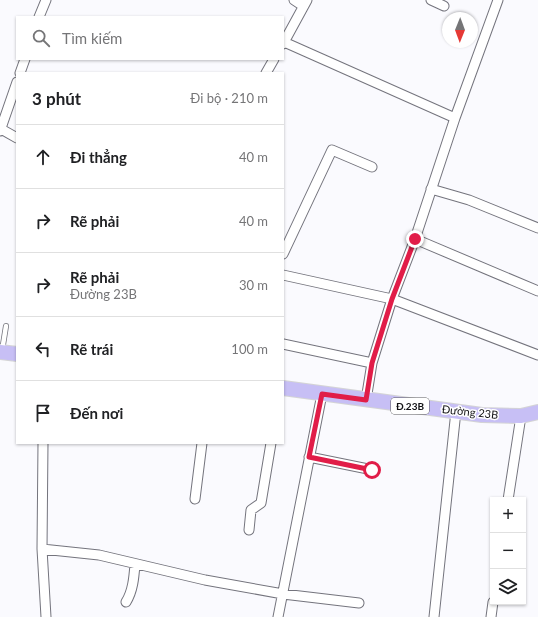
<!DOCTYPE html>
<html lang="vi">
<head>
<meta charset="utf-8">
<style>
	:root { --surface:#fff; --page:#f2f2f2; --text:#202124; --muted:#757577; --line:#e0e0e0 }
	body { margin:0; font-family:Lato,sans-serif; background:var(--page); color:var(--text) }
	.controls { position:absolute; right:12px; bottom:12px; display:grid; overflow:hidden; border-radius:0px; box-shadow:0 1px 3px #0004 }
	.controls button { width:36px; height:36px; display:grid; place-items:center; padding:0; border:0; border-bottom:1px solid var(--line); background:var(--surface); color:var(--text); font:20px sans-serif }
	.compass { position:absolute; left:442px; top:12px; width:36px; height:36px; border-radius:50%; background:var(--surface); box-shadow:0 1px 3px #0004; rotate:181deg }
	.stop { position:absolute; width:12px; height:12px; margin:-9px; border:3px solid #e11d48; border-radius:50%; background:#fff }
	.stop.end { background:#e11d48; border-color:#fff; box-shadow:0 1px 4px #0008 }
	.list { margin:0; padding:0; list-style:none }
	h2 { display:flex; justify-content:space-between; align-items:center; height:52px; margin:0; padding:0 16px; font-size:17px }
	h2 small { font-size:13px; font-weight:400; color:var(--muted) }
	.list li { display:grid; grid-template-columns:26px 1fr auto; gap:12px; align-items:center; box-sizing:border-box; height:64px; padding:0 16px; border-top:1px solid var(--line) }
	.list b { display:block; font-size:15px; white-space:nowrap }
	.list p { margin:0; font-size:13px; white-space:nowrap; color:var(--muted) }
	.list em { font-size:13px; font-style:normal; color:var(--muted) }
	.icon { flex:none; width:22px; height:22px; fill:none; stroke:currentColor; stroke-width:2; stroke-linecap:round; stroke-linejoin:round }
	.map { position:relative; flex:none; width:538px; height:617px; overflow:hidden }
	.search { position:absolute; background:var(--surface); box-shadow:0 1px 3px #0004; left:16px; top:16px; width:268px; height:44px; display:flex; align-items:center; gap:10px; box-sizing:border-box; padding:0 14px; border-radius:0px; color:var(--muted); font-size:15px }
	.panel { position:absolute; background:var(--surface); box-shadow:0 1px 3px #0004; left:16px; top:72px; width:268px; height:372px; border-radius:0px }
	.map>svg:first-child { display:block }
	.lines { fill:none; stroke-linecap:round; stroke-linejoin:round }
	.lane-casing { stroke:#74747d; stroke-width:6 }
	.street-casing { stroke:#74747d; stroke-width:11 }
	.primary-casing { stroke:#d4d4d5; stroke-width:16 }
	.lane { stroke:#fff; stroke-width:4.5 }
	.street { stroke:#fff; stroke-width:9 }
	.primary { stroke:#c7bff5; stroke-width:14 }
	.route { stroke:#e11d48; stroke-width:5 }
	.labels { text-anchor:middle; stroke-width:3; stroke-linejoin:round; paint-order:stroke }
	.shield { fill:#fff; stroke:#58585a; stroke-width:1 }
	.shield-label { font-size:10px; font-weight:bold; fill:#101013 }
	.street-label { font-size:11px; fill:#101013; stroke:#fff }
</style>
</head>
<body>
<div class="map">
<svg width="538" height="617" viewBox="0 0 538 617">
	<rect width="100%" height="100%" fill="#fafafe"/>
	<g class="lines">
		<!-- lane casing -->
		<g class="lane-casing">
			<path id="lane" d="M 2,351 L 6,326"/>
		</g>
		<!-- street casing -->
		<g class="street-casing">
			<path id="street" d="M 294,0 L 303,6
				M 431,0 L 444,6
				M 39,17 L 46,0
				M 284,42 L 455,118
				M 283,44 L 307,0
				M 20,73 L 25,59
				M 266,73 L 274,59
				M 1,129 L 17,138
				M 0,131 L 17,82
				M 431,189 L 469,200 L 538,228
				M 415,239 L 538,291
				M 283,254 L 332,150 L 372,167
				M 283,275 L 392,299 L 538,355
				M 283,344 L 372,363
				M 366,400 L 372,363 L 392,299 L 415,239 L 455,118 L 498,0
				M 43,443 L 42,549 L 46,617
				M 309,457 L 373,470
				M 195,499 L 202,443
				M 508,500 L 521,416
				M 249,530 L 251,510 L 261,503 L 271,443
				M 42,549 L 99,555 L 205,580 L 283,594 L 359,603
				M 126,602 C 133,591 134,577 135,564
				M 278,617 L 322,394
				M 434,617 L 456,411
				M 491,617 L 493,602"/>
		</g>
		<!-- primary casing -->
		<g class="primary-casing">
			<path id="primary" d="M 0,352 L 17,354
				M 283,388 L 482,415 L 521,416 L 538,412"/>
		</g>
		<!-- lane -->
		<use href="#lane" class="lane"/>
		<!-- street -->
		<use href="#street" class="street"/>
		<!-- primary -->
		<use href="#primary" class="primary"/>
	</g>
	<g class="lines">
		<!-- route -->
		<path class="route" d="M 372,470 L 309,457 L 322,394 L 366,400 L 372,363 L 392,299 L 415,239"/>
	</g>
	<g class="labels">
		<!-- shield labels -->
		<rect class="shield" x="391" y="398" width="38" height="16" rx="3"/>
		<g class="shield-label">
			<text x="410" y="410">Đ.23B</text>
		</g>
		<!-- street labels -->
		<g class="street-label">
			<text transform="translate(470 412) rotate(6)" y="4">Đường 23B</text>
		</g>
	</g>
</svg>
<div class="controls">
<button>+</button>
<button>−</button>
<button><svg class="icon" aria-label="layers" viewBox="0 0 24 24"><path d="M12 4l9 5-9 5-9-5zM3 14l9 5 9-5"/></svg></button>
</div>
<svg class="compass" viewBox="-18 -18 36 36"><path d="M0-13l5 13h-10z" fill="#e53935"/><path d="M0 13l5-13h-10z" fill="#757577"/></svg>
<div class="stop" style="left:372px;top:470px"></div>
<div class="stop end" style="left:415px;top:239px"></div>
<div class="search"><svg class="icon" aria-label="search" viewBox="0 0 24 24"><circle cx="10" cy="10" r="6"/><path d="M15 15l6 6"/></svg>Tìm kiếm</div>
<section class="panel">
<h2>3 phút<small>Đi bộ · 210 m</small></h2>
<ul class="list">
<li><svg class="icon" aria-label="ahead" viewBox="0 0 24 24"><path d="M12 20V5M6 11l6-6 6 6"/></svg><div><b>Đi thẳng</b></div><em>40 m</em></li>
<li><svg class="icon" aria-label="right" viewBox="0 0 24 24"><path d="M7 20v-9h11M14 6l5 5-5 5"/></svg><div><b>Rẽ phải</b></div><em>40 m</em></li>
<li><svg class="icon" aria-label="right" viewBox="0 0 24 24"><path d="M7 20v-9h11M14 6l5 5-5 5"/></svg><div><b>Rẽ phải</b><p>Đường 23B</p></div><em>30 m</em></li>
<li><svg class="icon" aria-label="left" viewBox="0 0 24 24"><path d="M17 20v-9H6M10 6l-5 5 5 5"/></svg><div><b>Rẽ trái</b></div><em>100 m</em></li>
<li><svg class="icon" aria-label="arrive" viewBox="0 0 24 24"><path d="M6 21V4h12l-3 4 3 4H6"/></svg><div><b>Đến nơi</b></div></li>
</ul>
</section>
</div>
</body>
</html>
